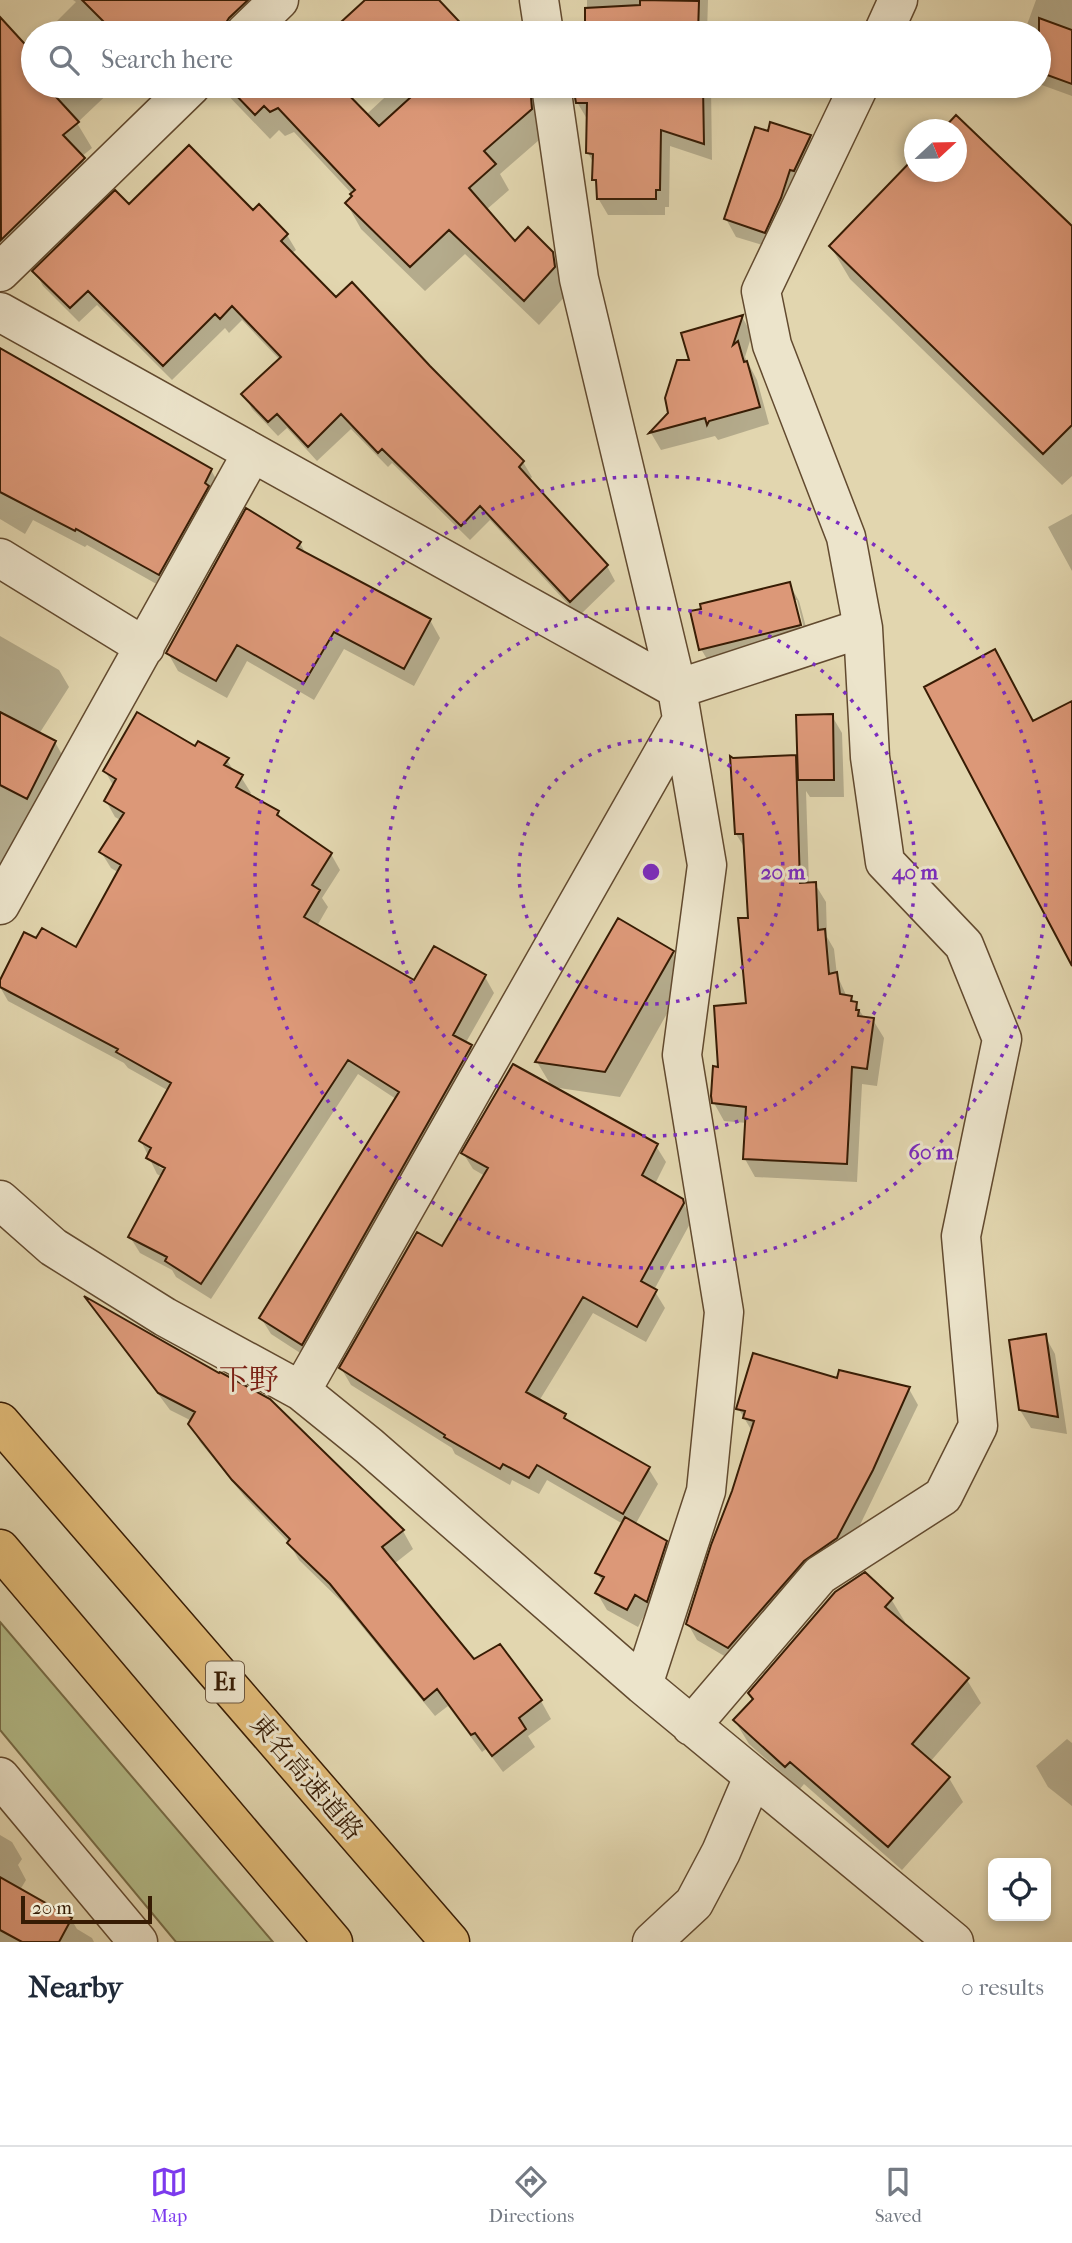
<!DOCTYPE html>
<html lang="en">
<head>
<meta charset="utf-8">
<style>
	:root { --surface:#fff; --page:#f6f6f7; --text:#1f2937; --muted:#747a83; --line:#e0e1e3; --accent:#7c3aed }
	body { margin:0; font-family:"IM FELL French Canon","Noto Serif JP",serif; background:var(--page); color:var(--text) }
	.controls { position:absolute; right:21px; bottom:21px; display:grid; overflow:hidden; border-radius:10px; box-shadow:0 4px 10px #0003 }
	.controls button { width:63px; height:63px; display:grid; place-items:center; padding:0; border:0; border-bottom:2px solid var(--line); background:var(--surface); color:var(--text); font:35px sans-serif }
	.compass { position:absolute; left:904px; top:119px; width:63px; height:63px; border-radius:50%; background:var(--surface); box-shadow:0 4px 10px #0003; rotate:68deg }
	.scale { position:absolute; left:21px; bottom:18px; width:131px; box-sizing:border-box; padding-left:7px; border:4px solid #371c04; border-top:0; font-size:19px; line-height:24px; white-space:nowrap; color:#371c04; -webkit-text-stroke:5px #ece4cb; paint-order:stroke }
	.list { margin:0; padding:0; list-style:none }
	h2 { display:flex; justify-content:space-between; align-items:center; height:91px; margin:0; padding:0 28px; font-size:30px }
	h2 small { font-size:23px; font-weight:400; color:var(--muted) }
	.icon { flex:none; width:38px; height:38px; fill:none; stroke:currentColor; stroke-width:2; stroke-linecap:round; stroke-linejoin:round }
	.map { position:relative; flex:none; width:1072px; height:1942px; overflow:hidden }
	.search { position:absolute; background:var(--surface); box-shadow:0 4px 10px #0003; left:21px; right:21px; top:21px; height:77px; display:flex; align-items:center; gap:18px; box-sizing:border-box; padding:0 24px; border-radius:38px; color:var(--muted); font-size:26px }
	.sheet { height:203px; background:var(--surface) }
	nav { display:flex; justify-content:space-around; align-items:center; box-sizing:border-box; height:98px; border-top:2px solid var(--line); background:var(--surface); font-size:19px; color:var(--muted) }
	nav a { display:grid; justify-items:center; gap:4px }
	nav .on { color:var(--accent) }
	.map>svg:first-child { display:block }
	.green { fill:#b4bd8a; stroke:#766c47; stroke-width:2 }
	.shadow { fill:#0003; fill-rule:evenodd }
	.building { fill:#dc9878; stroke:#371c04; stroke-width:2 }
	.lines { fill:none; stroke-linecap:round; stroke-linejoin:round }
	.minor-casing { stroke:#624a2f; stroke-width:41 }
	.highway-casing { stroke:#371c04; stroke-width:41 }
	.minor { stroke:#ece4cb; stroke-width:38 }
	.highway { stroke:#e1bb78; stroke-width:38 }
	.ring { fill:none; stroke:#7b2cbf; stroke-width:3.5; stroke-dasharray:3.5 7 }
	.labels { text-anchor:middle; stroke-width:6; stroke-linejoin:round; paint-order:stroke }
	.shield { fill:#ece4cb; stroke:#6d5840; stroke-width:2 }
	.shield-label { font-size:24px; font-weight:bold; fill:#371c04 }
	.street-label { font-size:26px; fill:#371c04; stroke:#ece4cb }
	.quarter-label { font-size:30px; fill:#7a1f14; stroke:#ece4cb }
	.centre { fill:#7b2cbf; stroke:#ece4cb; stroke-width:3.5 }
	.ring-label { font-size:21px; text-anchor:middle; font-weight:bold; fill:#7b2cbf; stroke:#ece4cb; stroke-width:6; stroke-linejoin:round; paint-order:stroke }
</style>
</head>
<body>
<div class="map">
<svg width="1072" height="1942" viewBox="0 0 1072 1942">
	<rect width="100%" height="100%" fill="#e2d6af"/>
	<filter id="stains"><feTurbulence type="fractalNoise" baseFrequency=".00286" numOctaves="4"/><feColorMatrix values="0 0 0 0 .2 0 0 0 0 .09 0 0 0 0 .02 0 0 0 .5 -.17"/></filter>
	<radialGradient id="worn" r=".72"><stop offset=".6" stop-color="#630" stop-opacity="0"/><stop offset="1" stop-color="#630" stop-opacity=".3"/></radialGradient>
	<!-- green -->
	<path class="green" d="M 0,1622 L 273,1942 L 176,1942 L 0,1730 Z"/>
	<!-- shadow -->
	<path class="shadow" d="M 73,0 L 266,0 L 253,33 L 45,33 L 76,2 Z
		M 587,0 L 708,0 L 707,33 L 573,33 L 572,24 L 587,23 Z
		M 1036,0 L 1072,0 L 1072,96 L 1039,84 L 1039,33 L 1024,33 Z
		M 0,20 L 28,50 L 33,45 L 33,86 L 116,86 L 77,123 L 92,148 L 81,157 L 98,184 L 0,268 Z
		M 285,27 L 292,33 L 279,33 Z
		M 219,86 L 318,86 L 355,125 L 397,86 L 528,86 L 543,112 L 546,134 L 500,174 L 509,190 L 486,210 L 515,243 L 552,253 L 566,279 L 568,293 L 539,325 L 465,254 L 425,291 L 361,229 L 347,204 L 353,195 L 294,132 L 285,136 L 279,130 L 270,139 Z
		M 575,86 L 711,86 L 712,160 L 670,146 L 669,207 L 665,207 L 665,215 L 608,215 L 598,198 L 598,187 L 594,179 L 594,164 L 588,153 L 587,119 L 577,102 Z
		M 769,133 L 810,136 L 820,154 L 775,249 L 736,237 L 726,219 Z
		M 914,160 L 914,172 L 956,172 L 1072,229 L 1072,476 L 1062,485 L 850,279 L 831,247 Z
		M 128,207 L 253,212 L 287,235 L 296,250 L 291,254 L 336,299 L 429,368 L 523,462 L 532,477 L 529,480 L 607,566 L 615,581 L 579,616 L 490,520 L 470,540 L 392,463 L 388,467 L 351,429 L 317,461 L 287,428 L 278,436 L 252,409 L 244,394 L 280,360 L 242,320 L 229,333 L 225,328 L 172,380 L 97,305 L 79,322 L 43,286 L 35,271 Z
		M 742,317 L 752,334 L 745,357 L 757,380 L 769,424 L 718,440 L 715,436 L 661,450 L 651,433 L 670,414 L 691,361 L 684,334 Z
		M 0,350 L 211,470 L 221,488 L 169,591 L 87,545 L 85,547 L 33,520 L 25,534 L 0,519 Z
		M 1072,514 L 1072,571 L 1048,527 Z
		M 300,543 L 306,554 L 430,620 L 440,638 L 414,686 L 344,649 L 314,700 L 247,661 L 227,698 L 178,671 L 168,653 Z
		M 789,584 L 799,601 L 810,642 L 711,666 L 701,649 L 703,610 ZM 793,600 L 797,600 L 805,633 L 802,634 Z
		M 0,636 L 59,670 L 69,687 L 39,734 L 55,742 L 65,760 L 29,833 L 20,829 L 0,870 Z
		M 832,716 L 842,733 L 844,797 L 810,797 L 806,791 L 809,885 L 815,884 L 826,902 L 827,937 L 834,949 L 837,975 L 847,997 L 851,997 L 865,1019 L 873,1020 L 884,1038 L 877,1086 L 862,1084 L 857,1182 L 755,1177 L 745,1159 L 747,1123 L 724,1121 L 714,1103 L 720,1069 L 748,1005 L 750,919 L 746,850 L 736,834 L 795,757 L 799,763 Z
		M 196,748 L 227,760 L 235,773 L 241,777 L 251,793 L 249,796 L 278,812 L 283,822 L 331,854 L 340,870 L 322,898 L 328,907 L 317,926 L 415,983 L 485,977 L 494,993 L 465,1044 L 471,1047 L 480,1063 L 311,1360 L 271,1334 L 261,1318 L 396,1099 L 358,1074 L 211,1299 L 176,1277 L 172,1270 L 140,1253 L 130,1237 L 162,1177 L 157,1174 L 141,1141 L 169,1091 L 128,1068 L 124,1063 L 8,1001 L 0,987 L 0,983 L 37,941 L 76,950 L 119,873 L 111,868 L 101,852 L 122,821 L 115,817 L 106,801 L 114,787 L 105,771 ZM 159,1163 L 172,1174 L 159,1167 Z
		M 672,952 L 687,978 L 620,1097 L 552,1087 L 537,1062 Z
		M 656,1146 L 666,1162 L 655,1184 L 682,1200 L 692,1220 L 654,1290 L 665,1308 L 646,1342 L 593,1313 L 539,1401 L 564,1416 L 568,1423 L 648,1468 L 658,1484 L 635,1525 L 665,1542 L 676,1560 L 657,1618 L 646,1612 L 638,1627 L 607,1610 L 597,1593 L 603,1583 L 597,1573 L 623,1524 L 547,1480 L 539,1494 L 512,1480 L 510,1485 L 455,1454 L 452,1448 L 351,1385 L 341,1368 L 443,1248 L 485,1176 L 473,1169 L 463,1153 Z
		M 89,1301 L 219,1376 L 269,1401 L 403,1531 L 413,1549 L 394,1564 L 473,1662 L 499,1646 L 541,1701 L 551,1719 L 528,1736 L 535,1747 L 503,1772 L 486,1749 L 482,1752 L 448,1706 L 435,1716 L 342,1602 L 299,1560 L 289,1543 L 245,1497 L 200,1442 L 190,1424 L 192,1421 L 170,1410 Z
		M 1045,1336 L 1055,1354 L 1067,1434 L 1031,1428 L 1020,1410 Z
		M 838,1380 L 909,1389 L 918,1405 L 846,1554 L 738,1664 L 697,1640 L 688,1624 L 752,1431 L 738,1408 Z
		M 891,1599 L 905,1622 L 903,1625 L 967,1680 L 981,1703 L 930,1762 L 949,1778 L 963,1802 L 902,1870 L 804,1784 L 800,1789 L 749,1744 L 735,1721 L 754,1701 L 750,1694 Z
		M 1067,1739 L 1072,1743 L 1072,1806 L 1048,1787 L 1036,1766 Z
		M 0,1835 L 12,1842 L 22,1859 L 18,1865 L 26,1880 L 20,1890 L 71,1919 L 77,1929 L 92,1938 L 94,1942 L 0,1942 Z"/>
	<!-- building -->
	<path class="building" d="M 82,0 L 248,0 L 229,18 L 224,26 L 224,33 L 115,33 Z
		M 365,0 L 439,0 L 470,33 L 329,33 Z
		M 640,0 L 699,1 L 698,33 L 571,33 L 570,23 L 585,22 L 585,8 L 640,5 Z
		M 0,17 L 33,53 L 33,86 L 46,86 L 79,122 L 63,135 L 85,158 L 1,240 Z
		M 1039,18 L 1072,30 L 1072,84 L 1039,72 Z
		M 232,86 L 340,86 L 379,126 L 423,86 L 530,86 L 532,109 L 484,151 L 496,164 L 469,188 L 515,241 L 528,227 L 553,252 L 555,267 L 524,301 L 449,230 L 410,267 L 345,203 L 352,196 L 350,194 L 355,190 L 278,108 L 270,112 L 264,106 L 255,115 L 229,88 Z
		M 573,86 L 703,86 L 704,144 L 661,130 L 660,190 L 656,190 L 656,199 L 597,199 L 596,180 L 592,180 L 593,154 L 586,153 L 587,103 L 576,103 Z
		M 956,115 L 1072,226 L 1072,425 L 1043,454 L 829,246 L 914,158 L 914,172 L 956,172 L 956,130 L 942,130 Z
		M 770,122 L 811,135 L 794,171 L 790,170 L 781,198 L 765,233 L 724,219 L 755,127 L 768,131 Z
		M 189,145 L 253,210 L 259,204 L 288,234 L 281,241 L 336,297 L 352,282 L 430,366 L 524,461 L 519,467 L 608,565 L 570,602 L 480,506 L 461,526 L 382,449 L 378,453 L 341,414 L 308,447 L 277,414 L 268,422 L 241,394 L 281,357 L 232,306 L 220,319 L 215,314 L 163,366 L 88,291 L 70,308 L 32,271 L 115,190 L 129,204 Z
		M 743,315 L 733,345 L 738,341 L 744,362 L 747,361 L 760,407 L 709,421 L 707,425 L 705,418 L 649,433 L 668,413 L 665,398 L 677,360 L 689,360 L 681,333 Z
		M 0,348 L 212,469 L 205,483 L 209,486 L 159,575 L 76,529 L 75,531 L 0,492 Z
		M 246,508 L 301,542 L 297,548 L 431,619 L 404,669 L 334,632 L 304,683 L 237,645 L 216,681 L 166,653 Z
		M 790,582 L 801,625 L 699,650 L 690,611 L 701,609 L 700,604 Z
		M 995,649 L 1033,721 L 1072,701 L 1072,966 L 924,687 Z
		M 0,712 L 56,741 L 27,799 L 0,785 Z
		M 137,712 L 195,746 L 198,741 L 229,758 L 224,765 L 243,775 L 236,787 L 279,811 L 277,815 L 332,853 L 312,885 L 320,890 L 304,917 L 414,980 L 434,946 L 486,975 L 453,1035 L 472,1045 L 302,1345 L 259,1318 L 399,1092 L 348,1060 L 201,1284 L 165,1261 L 167,1257 L 128,1237 L 165,1168 L 146,1158 L 151,1148 L 139,1141 L 171,1083 L 116,1052 L 118,1049 L 0,987 L 0,980 L 24,932 L 36,938 L 42,928 L 76,947 L 121,865 L 99,852 L 124,813 L 104,801 L 116,779 L 103,771 Z
		M 833,714 L 834,780 L 798,780 L 796,715 Z
		M 796,755 L 800,883 L 816,882 L 818,930 L 825,929 L 829,974 L 837,972 L 840,994 L 852,996 L 851,1001 L 857,1002 L 856,1010 L 859,1010 L 858,1016 L 874,1018 L 867,1069 L 852,1067 L 847,1164 L 743,1159 L 746,1107 L 712,1103 L 711,1096 L 713,1066 L 718,1067 L 714,1006 L 746,1003 L 738,918 L 748,918 L 743,834 L 735,834 L 730,756 L 733,758 Z
		M 618,918 L 674,951 L 605,1072 L 535,1062 Z
		M 513,1064 L 658,1144 L 642,1175 L 683,1199 L 684,1203 L 641,1281 L 657,1290 L 637,1327 L 583,1297 L 526,1392 L 566,1414 L 564,1418 L 650,1467 L 623,1514 L 537,1465 L 529,1478 L 503,1464 L 500,1469 L 444,1437 L 445,1435 L 339,1368 L 417,1232 L 442,1246 L 488,1168 L 461,1153 Z
		M 84,1296 L 219,1373 L 220,1372 L 270,1399 L 404,1530 L 382,1547 L 474,1659 L 500,1644 L 542,1700 L 519,1718 L 526,1729 L 492,1756 L 475,1733 L 471,1735 L 437,1689 L 424,1700 L 330,1584 L 287,1543 L 290,1539 L 232,1480 L 188,1424 L 195,1412 L 158,1393 Z
		M 1046,1334 L 1058,1417 L 1019,1410 L 1009,1340 Z
		M 753,1353 L 837,1378 L 839,1370 L 910,1387 L 873,1470 L 837,1538 L 804,1561 L 728,1648 L 686,1624 L 711,1545 L 732,1491 L 754,1421 L 743,1418 L 745,1411 L 736,1409 Z
		M 625,1517 L 667,1541 L 647,1602 L 635,1595 L 627,1610 L 595,1593 L 604,1577 L 595,1573 Z
		M 865,1572 L 893,1598 L 885,1607 L 969,1678 L 912,1744 L 950,1777 L 888,1847 L 790,1762 L 785,1767 L 733,1720 L 753,1699 L 748,1693 L 835,1592 Z
		M 0,1877 L 72,1918 L 59,1942 L 22,1942 L 0,1930 Z"/>
	<g class="lines">
		<!-- minor casing -->
		<g class="minor-casing">
			<path id="minor" d="M 539,0 L 544,33
				M 245,33 L 279,0
				M 883,33 L 898,0
				M 551,86 L 579,279 L 677,689 L 707,865 L 682,1055 L 724,1312 L 706,1491 L 643,1685
				M 0,272 L 191,86
				M 0,312 L 677,689 L 863,628
				M 0,558 L 145,647
				M 0,905 L 252,453
				M 0,1200 L 53,1247 L 165,1317 L 301,1391 L 369,1446 L 643,1685 L 954,1942
				M 301,1391 L 682,720
				M 691,1726 L 820,1575 L 943,1496 L 978,1426 L 961,1236 L 1002,1039 L 964,945 L 885,862 L 870,757 L 863,628 L 846,537 L 772,345 L 761,291 L 859,86
				M 0,1777 L 138,1942
				M 652,1942 L 694,1903 L 721,1852 L 753,1777"/>
		</g>
		<!-- highway casing -->
		<g class="highway-casing">
			<path id="highway" d="M 0,1422 L 450,1942
				M 0,1549 L 333,1942"/>
		</g>
		<!-- minor -->
		<use href="#minor" class="minor"/>
		<!-- highway -->
		<use href="#highway" class="highway"/>
	</g>
	<!-- distance rings -->
	<g class="ring">
		<circle cx="651" cy="872" r="132"/>
		<circle cx="651" cy="872" r="264"/>
		<circle cx="651" cy="872" r="396"/>
	</g>
	<g class="labels">
		<!-- shield labels -->
		<rect class="shield" x="206" y="1661.5" width="38" height="41" rx="5"/>
		<g class="shield-label">
			<text x="225" y="1690">E1</text>
		</g>
		<!-- street labels -->
		<g class="street-label">
			<text transform="translate(307 1777) rotate(49)" y="9">東名高速道路</text>
		</g>
		<!-- quarter labels -->
		<g class="quarter-label">
			<text x="249" y="1390">下野</text>
		</g>
	</g>
	<circle cx="651" cy="872" r="10" class="centre"/>
	<g class="ring-label">
		<text x="783" y="879">20 m</text>
		<text x="915" y="879">40 m</text>
		<text x="931" y="1159">60 m</text>
	</g>
	<rect width="100%" height="100%" filter="url(#stains)"/>
	<rect width="100%" height="100%" fill="url(#worn)"/>
</svg>
<div class="controls">
<button><svg class="icon" aria-label="locate" viewBox="0 0 24 24"><circle cx="12" cy="12" r="6"/><path d="M12 2v4M12 18v4M2 12h4M18 12h4"/></svg></button>
</div>
<svg class="compass" viewBox="-18 -18 36 36"><path d="M0-13l5 13h-10z" fill="#e53935"/><path d="M0 13l5-13h-10z" fill="#747a83"/></svg>
<div class="scale">20 m</div>
<div class="search"><svg class="icon" aria-label="search" viewBox="0 0 24 24"><circle cx="10" cy="10" r="6"/><path d="M15 15l6 6"/></svg>Search here</div>
</div>
<section class="sheet">
<h2>Nearby<small>0 results</small></h2>
<ul class="list">
</ul>
</section>
<nav>
<a class="on"><svg class="icon" aria-label="map" viewBox="0 0 24 24"><path d="M3 6l6-2 6 2 6-2v14l-6 2-6-2-6 2zM9 4v14M15 6v14"/></svg>Map</a>
<a><svg class="icon" aria-label="directions" viewBox="0 0 24 24"><path d="M12 3l9 9-9 9-9-9zM9 14v-3h6M13 9l2 2-2 2"/></svg>Directions</a>
<a><svg class="icon" aria-label="saved" viewBox="0 0 24 24"><path d="M7 4h10v16l-5-4-5 4z"/></svg>Saved</a>
</nav>
</body>
</html>
